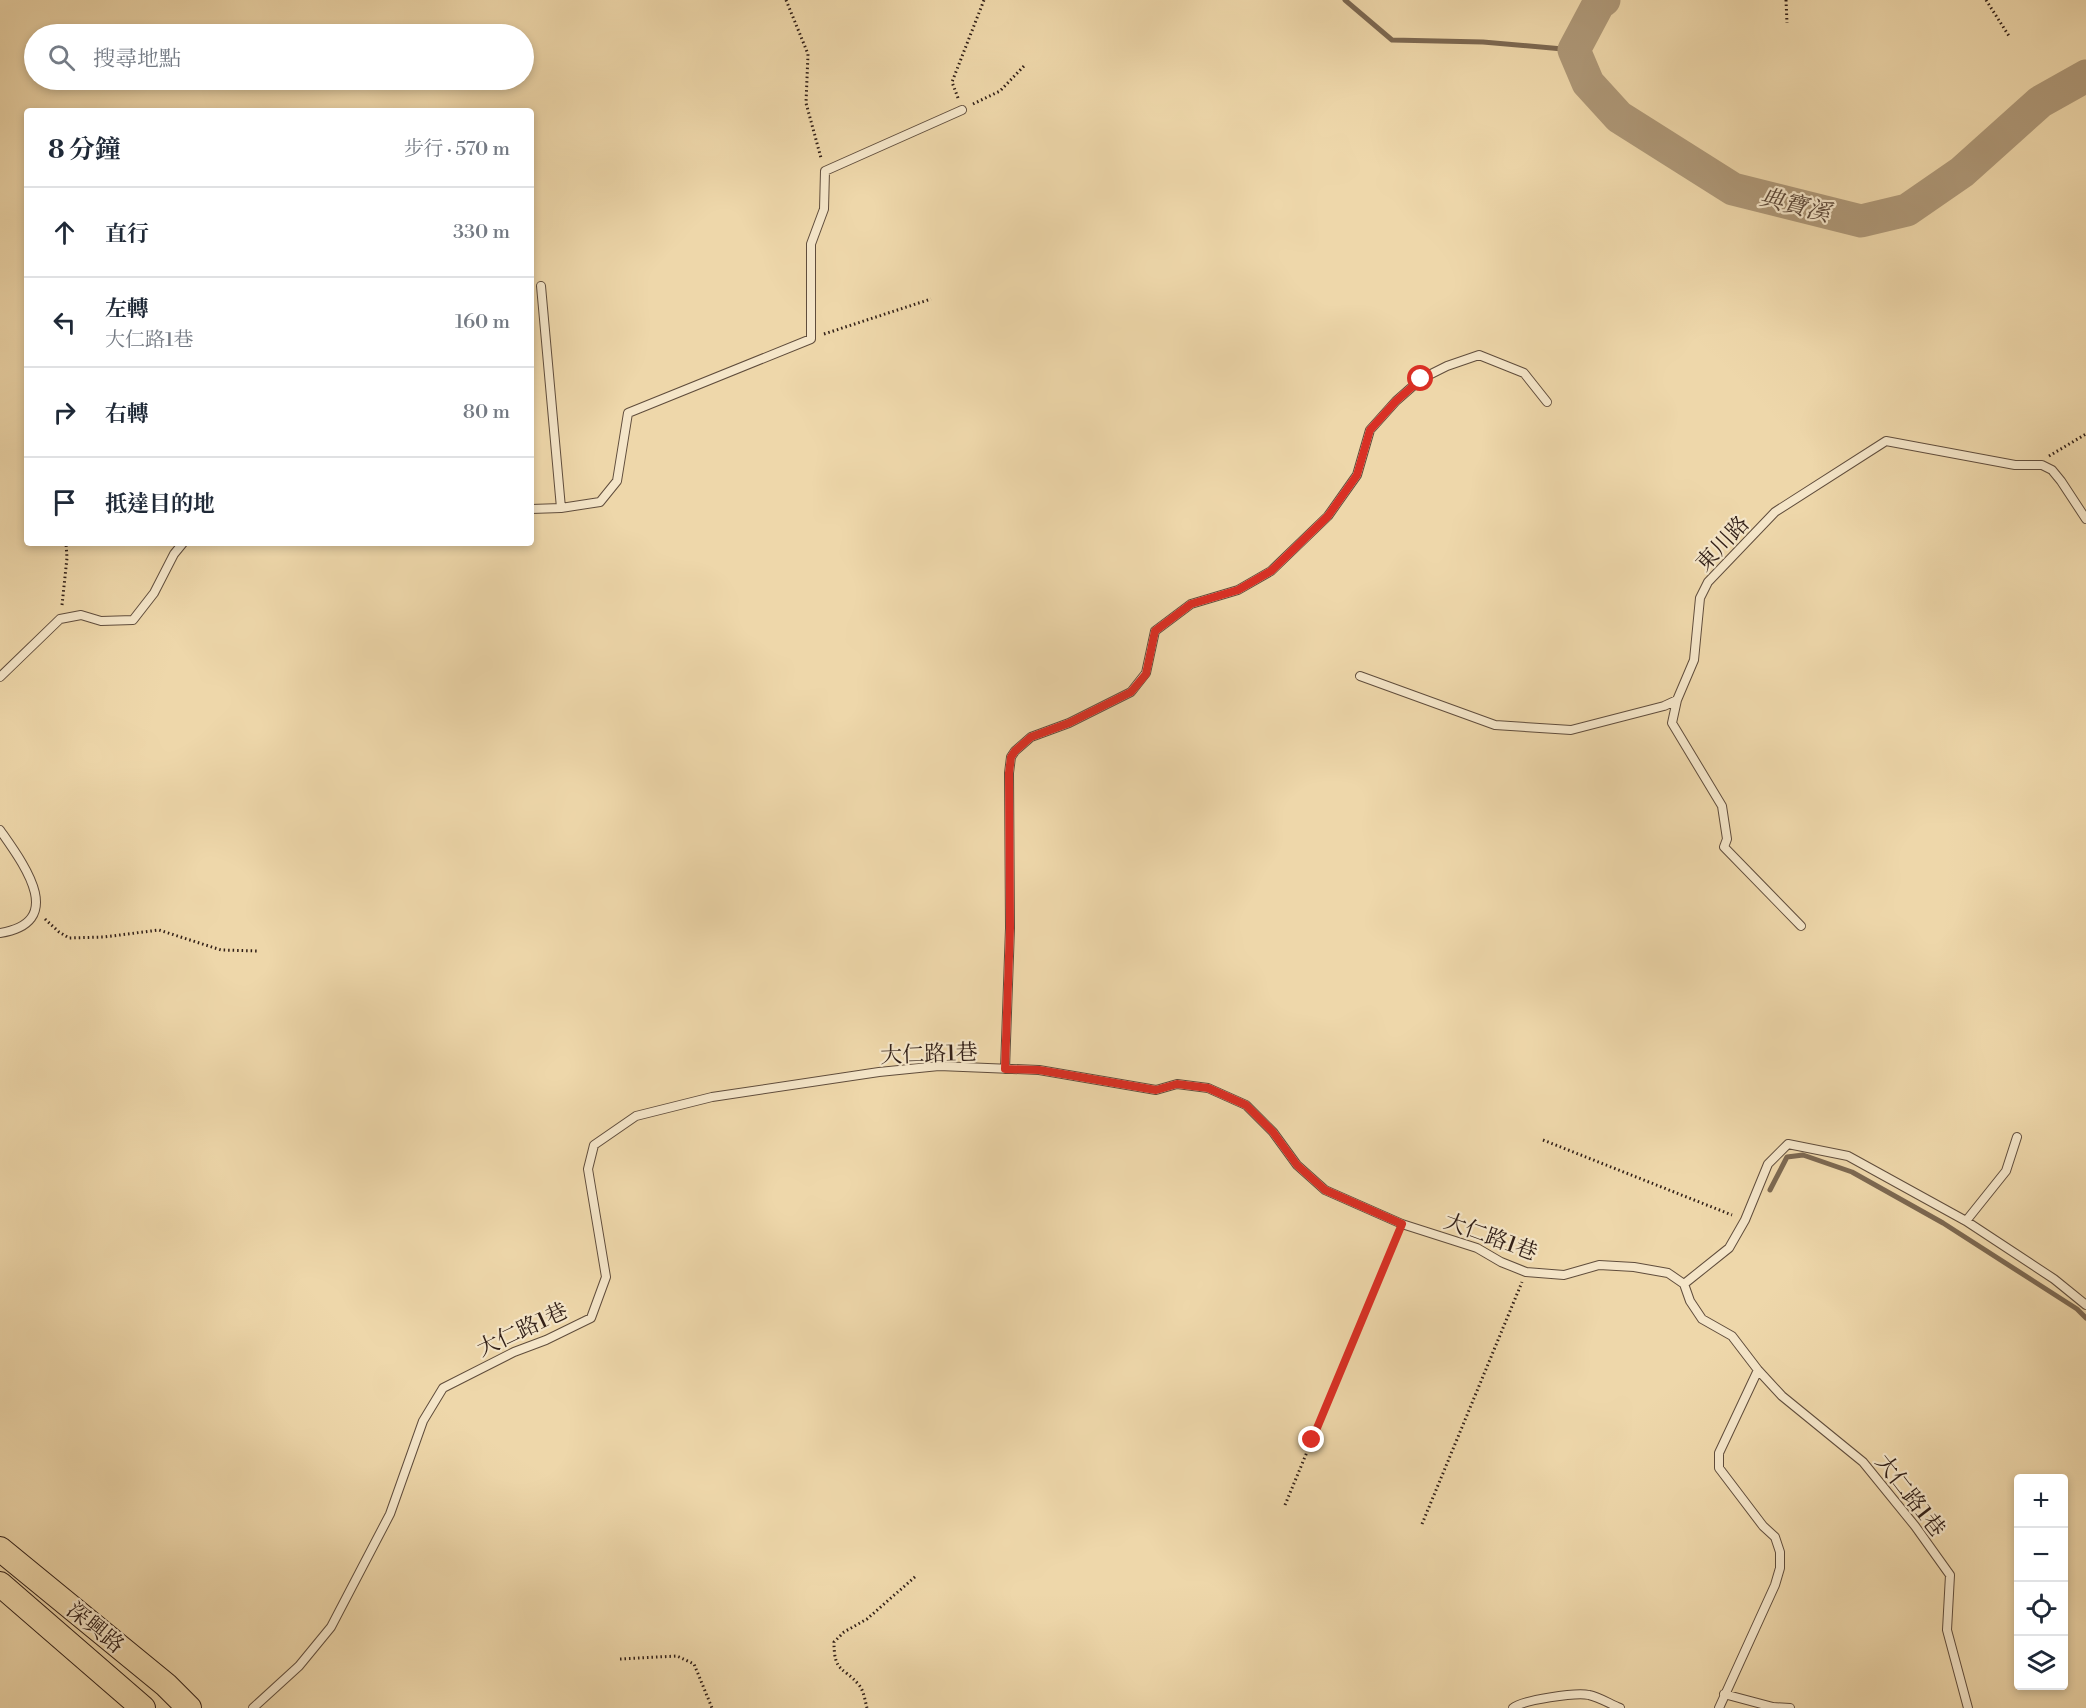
<!DOCTYPE html>
<html lang="zh-TW">
<head>
<meta charset="utf-8">
<style>
	:root { --surface:#fff; --page:#f2f2f3; --text:#1f2937; --muted:#747a83; --line:#e0e1e3 }
	body { margin:0; font-family:"Libre Bodoni","Noto Serif TC",serif; background:var(--page); color:var(--text) }
	.controls { position:absolute; right:18px; bottom:18px; display:grid; overflow:hidden; border-radius:6px; box-shadow:0 3px 9px #0003 }
	.controls button { width:54px; height:54px; display:grid; place-items:center; padding:0; border:0; border-bottom:2px solid var(--line); background:var(--surface); color:var(--text); font:30px sans-serif }
	.stop { position:absolute; width:18px; height:18px; margin:-14px; border:4px solid #d93025; border-radius:50%; background:#fff }
	.stop.end { background:#d93025; border-color:#fff; box-shadow:0 2px 6px #0008 }
	.list { margin:0; padding:0; list-style:none }
	h2 { display:flex; justify-content:space-between; align-items:center; height:78px; margin:0; padding:0 24px; font-size:26px }
	h2 small { font-size:20px; font-weight:400; color:var(--muted) }
	.list li { display:grid; grid-template-columns:39px 1fr auto; gap:18px; align-items:center; box-sizing:border-box; height:90px; padding:0 24px; border-top:2px solid var(--line) }
	.list b { display:block; font-size:22px; white-space:nowrap }
	.list p { margin:0; font-size:20px; white-space:nowrap; color:var(--muted) }
	.list em { font-size:20px; font-style:normal; color:var(--muted) }
	.icon { flex:none; width:33px; height:33px; fill:none; stroke:currentColor; stroke-width:2; stroke-linecap:round; stroke-linejoin:round }
	.map { position:relative; flex:none; width:2086px; height:1708px; overflow:hidden }
	.search { position:absolute; background:var(--surface); box-shadow:0 3px 9px #0003; left:24px; top:24px; width:510px; height:66px; display:flex; align-items:center; gap:15px; box-sizing:border-box; padding:0 21px; border-radius:33px; color:var(--muted); font-size:22px }
	.panel { position:absolute; background:var(--surface); box-shadow:0 3px 9px #0003; left:24px; top:108px; width:510px; height:438px; border-radius:6px }
	.map>svg:first-child { display:block }
	.lines { fill:none; stroke-linecap:round; stroke-linejoin:round }
	.stream { stroke:#7c6851; stroke-width:5 }
	.river { stroke:#ae9878; stroke-width:33 }
	.lane-casing { stroke:#604d3c; stroke-width:10 }
	.primary-casing { stroke:#311f17; stroke-width:26 }
	.path { stroke:#311f17; stroke-width:3; stroke-dasharray:1.5 3; stroke-linecap:butt }
	.lane { stroke:#f4e5c8; stroke-width:8 }
	.primary { stroke:#eed7aa; stroke-width:24 }
	.route { stroke:#d93025; stroke-width:8 }
	.labels { text-anchor:middle; stroke-width:4.5; stroke-linejoin:round; paint-order:stroke }
	.street-label { font-size:22px; fill:#311f17; stroke:#f4e5c8 }
	.water-label { font-size:24px; font-style:italic; fill:#5d4939; stroke:#f4e5c8 }
</style>
</head>
<body>
<div class="map">
<svg width="2086" height="1708" viewBox="0 0 2086 1708">
	<rect width="100%" height="100%" fill="#eed7aa"/>
	<filter id="stains"><feTurbulence type="fractalNoise" baseFrequency=".00333" numOctaves="4"/><feColorMatrix values="0 0 0 0 .2 0 0 0 0 .09 0 0 0 0 .02 0 0 0 .5 -.17"/></filter>
	<radialGradient id="worn" r=".72"><stop offset=".6" stop-color="#630" stop-opacity="0"/><stop offset="1" stop-color="#630" stop-opacity=".3"/></radialGradient>
	<g class="lines">
		<!-- stream -->
		<path class="stream" d="M 1345,0 L 1392,40 L 1483,42 L 1574,50
			M 1770,1190 L 1787,1157 L 1803,1155 L 1852,1172 L 1943,1223 L 2077,1309 L 2086,1318"/>
		<!-- river -->
		<path class="river" d="M 1604,0 L 1599,3 L 1574,50 L 1588,83 L 1619,117 L 1733,189 L 1861,221 L 1907,210 L 1962,172 L 2040,102 L 2086,76"/>
		<!-- lane casing -->
		<g class="lane-casing">
			<path id="lane" d="M 541,286 L 561,508
				M 531,509 L 561,508 L 600,502 L 617,481 L 628,413 L 811,339 L 811,244 L 824,209 L 825,171 L 962,110
				M 1360,676 L 1495,725 L 1571,730 L 1664,706 L 1677,700 L 1694,660 L 1700,598 L 1708,582 L 1775,512 L 1886,441 L 2015,465 L 2042,465 L 2052,470 L 2061,481 L 2086,519
				M 0,677 L 60,619 L 81,615 L 101,621 L 133,620 L 154,593 L 174,554 L 183,543
				M 1677,700 L 1672,723 L 1722,806 L 1727,839 L 1724,847 L 1801,926
				M 0,830 C 23,863 68,922 0,933
				M 1005,1069 L 1010,928 L 1009,773 L 1011,757 L 1015,751 L 1031,737 L 1069,723 L 1131,692 L 1146,673 L 1155,631 L 1191,604 L 1238,590 L 1271,571 L 1328,516 L 1357,475 L 1370,430 L 1396,401 L 1421,379 L 1447,366 L 1479,355 L 1524,373 L 1547,402
				M 1966,1221 L 2006,1171 L 2017,1137
				M 1684,1284 L 1729,1248 L 1745,1220 L 1768,1164 L 1788,1144 L 1848,1156 L 1966,1221 L 2054,1279 L 2086,1305
				M 1724,1694 L 1773,1707 L 1790,1708
				M 253,1708 L 299,1666 L 331,1627 L 390,1514 L 423,1421 L 443,1388 L 514,1352 L 546,1340 L 591,1318 L 606,1277 L 588,1169 L 594,1145 L 636,1116 L 712,1097 L 879,1072 L 939,1066 L 1039,1070 L 1156,1090 L 1177,1084 L 1208,1088 L 1246,1105 L 1273,1132 L 1297,1165 L 1325,1190 L 1402,1224 L 1477,1248 L 1501,1262 L 1526,1272 L 1564,1275 L 1599,1265 L 1634,1267 L 1668,1273 L 1684,1284 L 1690,1301 L 1702,1319 L 1732,1336 L 1758,1370 L 1782,1396 L 1863,1462 L 1915,1526 L 1950,1575 L 1947,1630 L 1968,1708
				M 1513,1708 C 1522,1700 1577,1692 1589,1695 C 1599,1697 1610,1704 1620,1708
				M 1719,1708 L 1775,1585 L 1780,1568 L 1780,1552 L 1775,1537 L 1763,1526 L 1719,1468 L 1719,1453 L 1758,1370"/>
		</g>
		<!-- primary casing -->
		<g class="primary-casing">
			<path id="primary" d="M 0,1549 L 166,1685 L 189,1708
				M 0,1584 L 143,1708"/>
		</g>
		<!-- path -->
		<path class="path" d="M 786,0 L 808,54 L 806,103 L 821,158
			M 1786,0 L 1787,23
			M 1986,0 L 2009,36
			M 958,98 L 952,82 L 984,0
			M 973,104 L 1000,91 L 1024,66
			M 824,334 L 931,299
			M 2049,456 L 2086,434
			M 62,605 L 67,558 L 66,543
			M 45,919 L 59,932 L 69,938 L 104,937 L 159,930 L 221,950 L 258,951
			M 1543,1140 L 1732,1215
			M 1285,1505 L 1397,1235
			M 1422,1524 L 1522,1282
			M 620,1659 L 677,1656 L 694,1664 L 712,1708
			M 867,1708 C 865,1701 864,1691 859,1685 C 843,1666 834,1673 834,1642 L 844,1632 L 867,1619 L 916,1576"/>
		<!-- lane -->
		<use href="#lane" class="lane"/>
		<!-- primary -->
		<use href="#primary" class="primary"/>
	</g>
	<g class="lines">
		<!-- route -->
		<path class="route" d="M 1312,1440 L 1402,1224 L 1325,1190 L 1297,1165 L 1273,1132 L 1246,1105 L 1208,1088 L 1177,1084 L 1156,1090 L 1039,1070 L 1005,1069 L 1010,928 L 1009,773 L 1011,757 L 1015,751 L 1031,737 L 1069,723 L 1131,692 L 1146,674 L 1155,631 L 1191,604 L 1238,590 L 1271,571 L 1328,516 L 1357,475 L 1370,430 L 1396,401 L 1421,379"/>
	</g>
	<g class="labels">
		<!-- street labels -->
		<g class="street-label">
			<text transform="translate(1722 543) rotate(-47)" y="8">東川路</text>
			<text transform="translate(929 1053) rotate(-2)" y="8">大仁路1巷</text>
			<text transform="translate(1491 1236) rotate(20)" y="8">大仁路1巷</text>
			<text transform="translate(522 1329) rotate(-25)" y="8">大仁路1巷</text>
			<text transform="translate(1911 1495) rotate(52)" y="8">大仁路1巷</text>
			<text transform="translate(96 1627) rotate(39)" y="8">深興路</text>
		</g>
		<!-- water labels -->
		<g class="water-label">
			<text transform="translate(1795 205) rotate(14)" y="8">典寶溪</text>
		</g>
	</g>
	<rect width="100%" height="100%" filter="url(#stains)"/>
	<rect width="100%" height="100%" fill="url(#worn)"/>
</svg>
<div class="controls">
<button>+</button>
<button>−</button>
<button><svg class="icon" aria-label="locate" viewBox="0 0 24 24"><circle cx="12" cy="12" r="6"/><path d="M12 2v4M12 18v4M2 12h4M18 12h4"/></svg></button>
<button><svg class="icon" aria-label="layers" viewBox="0 0 24 24"><path d="M12 4l9 5-9 5-9-5zM3 14l9 5 9-5"/></svg></button>
</div>
<div class="stop" style="left:1421px;top:379px"></div>
<div class="stop end" style="left:1312px;top:1440px"></div>
<div class="search"><svg class="icon" aria-label="search" viewBox="0 0 24 24"><circle cx="10" cy="10" r="6"/><path d="M15 15l6 6"/></svg>搜尋地點</div>
<section class="panel">
<h2>8 分鐘<small>步行 · 570 m</small></h2>
<ul class="list">
<li><svg class="icon" aria-label="ahead" viewBox="0 0 24 24"><path d="M12 20V5M6 11l6-6 6 6"/></svg><div><b>直行</b></div><em>330 m</em></li>
<li><svg class="icon" aria-label="left" viewBox="0 0 24 24"><path d="M17 20v-9H6M10 6l-5 5 5 5"/></svg><div><b>左轉</b><p>大仁路1巷</p></div><em>160 m</em></li>
<li><svg class="icon" aria-label="right" viewBox="0 0 24 24"><path d="M7 20v-9h11M14 6l5 5-5 5"/></svg><div><b>右轉</b></div><em>80 m</em></li>
<li><svg class="icon" aria-label="arrive" viewBox="0 0 24 24"><path d="M6 21V4h12l-3 4 3 4H6"/></svg><div><b>抵達目的地</b></div></li>
</ul>
</section>
</div>
</body>
</html>
